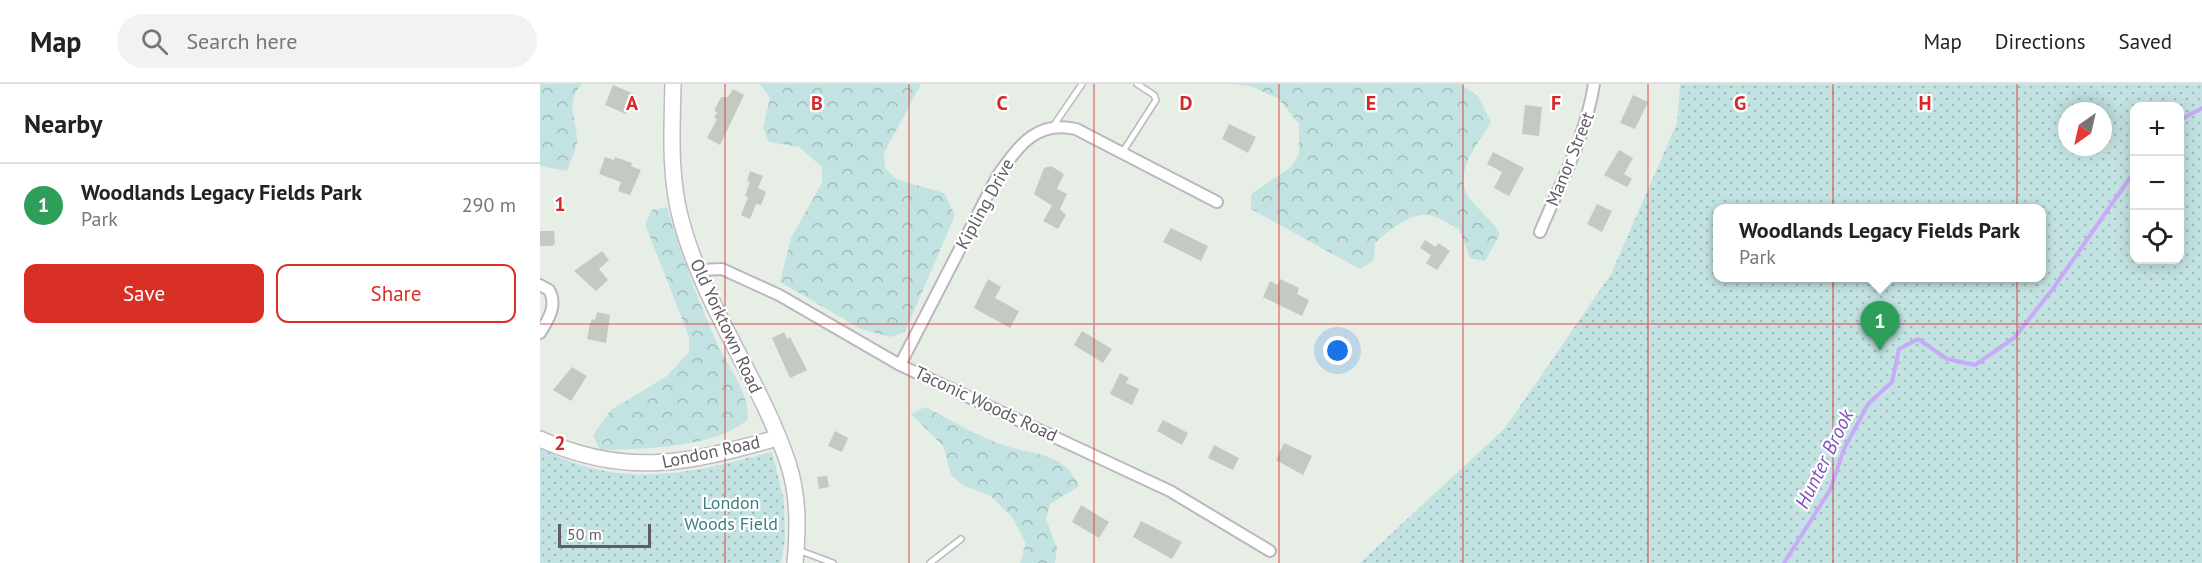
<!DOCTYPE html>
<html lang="en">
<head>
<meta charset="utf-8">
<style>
	:root { --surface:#fff; --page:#f2f2f2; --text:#222; --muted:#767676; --line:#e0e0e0; --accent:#d93025 }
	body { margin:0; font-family:"PT Sans",sans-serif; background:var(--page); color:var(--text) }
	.controls { position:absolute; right:18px; top:18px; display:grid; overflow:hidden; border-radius:12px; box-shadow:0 3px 15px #0003 }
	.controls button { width:54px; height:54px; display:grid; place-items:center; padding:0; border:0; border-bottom:2px solid var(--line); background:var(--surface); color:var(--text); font:30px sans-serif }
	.compass { position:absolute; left:1518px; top:18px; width:54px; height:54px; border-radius:50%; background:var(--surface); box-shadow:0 3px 15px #0003; rotate:214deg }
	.scale { position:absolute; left:18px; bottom:15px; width:93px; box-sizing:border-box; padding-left:6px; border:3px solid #605d64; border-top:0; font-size:16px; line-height:21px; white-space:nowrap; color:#605d64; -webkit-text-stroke:4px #fff; paint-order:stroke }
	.you { position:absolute; left:798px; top:267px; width:21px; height:21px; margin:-15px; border:4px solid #fff; border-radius:50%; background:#1a73e8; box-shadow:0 0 0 9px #1a73e833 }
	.badge { display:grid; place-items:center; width:39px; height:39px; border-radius:50%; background:var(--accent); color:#fff; font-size:20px; font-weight:700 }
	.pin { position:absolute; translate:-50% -50px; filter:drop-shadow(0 2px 3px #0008) }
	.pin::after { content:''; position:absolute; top:32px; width:21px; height:18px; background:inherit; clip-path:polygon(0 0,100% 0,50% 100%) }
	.popup { position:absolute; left:1173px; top:120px; width:333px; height:78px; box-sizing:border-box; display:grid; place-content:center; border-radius:12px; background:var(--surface); filter:drop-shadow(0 2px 4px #0005); font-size:20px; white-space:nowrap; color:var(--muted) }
	.popup b { font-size:22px; color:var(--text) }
	.popup::after { content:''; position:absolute; left:50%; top:100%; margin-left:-12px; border:12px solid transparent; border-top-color:var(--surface) }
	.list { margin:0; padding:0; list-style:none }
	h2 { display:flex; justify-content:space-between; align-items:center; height:78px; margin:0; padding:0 24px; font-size:26px }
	h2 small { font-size:20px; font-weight:400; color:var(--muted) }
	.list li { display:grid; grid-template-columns:39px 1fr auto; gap:18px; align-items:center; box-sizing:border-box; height:84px; padding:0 24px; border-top:2px solid var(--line) }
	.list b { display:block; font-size:22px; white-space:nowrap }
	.list p { margin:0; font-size:20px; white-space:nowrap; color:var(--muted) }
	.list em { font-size:20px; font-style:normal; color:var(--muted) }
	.actions { display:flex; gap:12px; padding:18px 24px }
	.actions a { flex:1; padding:14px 0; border:2px solid var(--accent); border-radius:12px; text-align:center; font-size:21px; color:var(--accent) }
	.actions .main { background:var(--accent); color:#fff }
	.icon { flex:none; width:33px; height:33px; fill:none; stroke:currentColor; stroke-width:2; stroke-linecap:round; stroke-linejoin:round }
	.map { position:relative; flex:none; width:1662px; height:479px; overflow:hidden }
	header { display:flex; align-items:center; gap:36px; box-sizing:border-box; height:84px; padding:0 30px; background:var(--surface); border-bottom:2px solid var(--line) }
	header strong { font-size:28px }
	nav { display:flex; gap:33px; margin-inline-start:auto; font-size:21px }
	.search { width:420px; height:54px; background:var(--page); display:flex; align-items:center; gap:15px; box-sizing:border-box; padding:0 21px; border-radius:33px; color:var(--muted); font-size:22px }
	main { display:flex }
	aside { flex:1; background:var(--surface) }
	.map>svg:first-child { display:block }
	.forest { fill:url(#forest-crowns) }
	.park { fill:url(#park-dots); fill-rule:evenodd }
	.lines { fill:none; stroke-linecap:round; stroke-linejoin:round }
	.stream { stroke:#c8abf8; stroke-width:4 }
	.building { fill:#c4cac1 }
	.lane-casing { stroke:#bbb7be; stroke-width:8 }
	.street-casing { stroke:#bbb7be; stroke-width:14 }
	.secondary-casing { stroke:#bebac2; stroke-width:18 }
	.lane { stroke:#fff; stroke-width:5 }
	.street { stroke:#fff; stroke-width:10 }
	.secondary { stroke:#fff; stroke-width:15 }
	.grid { fill:none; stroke:#d62828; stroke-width:1.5; stroke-opacity:0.55 }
	.labels { text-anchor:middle; stroke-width:4.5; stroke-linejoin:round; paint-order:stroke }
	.street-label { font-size:18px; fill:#605d64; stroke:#fff }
	.park-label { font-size:18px; fill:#3a7d7d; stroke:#fff }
	.water-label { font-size:20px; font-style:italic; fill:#804fba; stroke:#fff }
	.grid-label { font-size:20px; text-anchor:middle; font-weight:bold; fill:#d62828; stroke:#fff; stroke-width:4.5; stroke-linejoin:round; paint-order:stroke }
</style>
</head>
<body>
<header>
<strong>Map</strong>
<div class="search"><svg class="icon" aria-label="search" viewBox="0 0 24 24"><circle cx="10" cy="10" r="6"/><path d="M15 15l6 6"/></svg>Search here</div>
<nav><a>Map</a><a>Directions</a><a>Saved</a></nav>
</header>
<main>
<aside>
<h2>Nearby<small></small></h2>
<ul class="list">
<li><span class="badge" style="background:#2e9e5b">1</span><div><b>Woodlands Legacy Fields Park</b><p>Park</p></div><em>290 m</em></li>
</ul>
<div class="actions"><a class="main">Save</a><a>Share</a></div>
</aside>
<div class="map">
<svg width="1662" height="479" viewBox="0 0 1662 479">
	<defs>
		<pattern id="forest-crowns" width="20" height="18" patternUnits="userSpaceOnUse" patternTransform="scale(1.5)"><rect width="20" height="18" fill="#c3e3e2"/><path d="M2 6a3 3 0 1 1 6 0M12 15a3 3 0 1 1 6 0" fill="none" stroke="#a2bbbb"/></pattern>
		<pattern id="park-dots" width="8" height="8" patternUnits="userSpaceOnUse" patternTransform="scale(1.5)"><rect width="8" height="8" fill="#c3e3e2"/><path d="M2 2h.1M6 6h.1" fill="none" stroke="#a2bbbb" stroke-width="1.8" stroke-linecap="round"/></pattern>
	</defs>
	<rect width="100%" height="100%" fill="#e7eee5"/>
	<!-- forest -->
	<path class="forest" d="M 0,0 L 42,0 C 25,17 36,34 37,55 C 38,64 30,77 27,87 L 0,82 Z
		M 220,0 L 381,0 L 344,69 L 345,84 L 356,95 L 404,109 L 415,131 L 365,248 L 350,253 L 321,245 L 240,198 L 251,154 L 282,99 L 282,83 L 259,63 L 229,58 L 223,44 L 230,14 Z
		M 690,0 L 920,0 L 938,12 L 951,38 C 938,60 911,90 930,115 C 940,128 952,135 960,150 L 945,177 L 930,174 L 919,145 C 911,141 902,135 893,132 C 874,125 848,147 835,159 L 834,176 L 820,185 L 711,125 L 711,110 L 751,83 L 759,70 L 759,40 L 739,15 L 710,2 Z
		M 127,123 C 141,170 157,215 177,259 C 188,284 209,307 208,335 C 177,364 101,365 60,366 L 53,351 L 71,326 L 127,292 L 149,268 L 149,253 L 105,140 L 112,126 Z
		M 385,323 C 409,335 432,349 457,359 C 487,371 525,366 539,402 L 510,420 L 506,435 L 517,464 L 515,479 L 480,479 L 486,459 L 472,433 L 451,412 L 422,401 L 411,391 L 403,362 L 371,330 Z"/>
	<!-- park -->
	<path class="park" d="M 1140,0 L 1662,0 L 1662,479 L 820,479 L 965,344 L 1071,190 L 1137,39 ZM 1594,22 L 1640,22 L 1640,176 L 1594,176 ZM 1527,27 L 1563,27 L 1563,63 L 1527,63 ZM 1178,124 L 1502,124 L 1502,194 L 1178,194 Z
		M 0,364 C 83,407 147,390 232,368 L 244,416 L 245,455 L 241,479 L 0,479 Z"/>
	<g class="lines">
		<!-- stream -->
		<path class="stream" d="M 1640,36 L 1662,24
			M 1244,479 L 1290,406 L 1304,365 L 1328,320 L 1352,298 L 1359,265 L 1378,255 L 1407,275 L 1435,281 L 1474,254 L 1512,206 L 1594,88"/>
	</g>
	<!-- building -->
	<path class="building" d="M 73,1 L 94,10 L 86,30 L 65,21 Z
		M 193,5 L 204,11 L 180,61 L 167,54 L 177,35 L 174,34 L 177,28 L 174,27 L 181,13 L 188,13 Z
		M 1093,11 L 1108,18 L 1095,45 L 1080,39 Z
		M 985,21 L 1002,23 L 999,52 L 982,50 Z
		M 689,40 L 716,53 L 708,69 L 682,55 Z
		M 1079,66 L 1093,74 L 1084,90 L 1092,95 L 1087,103 L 1064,91 Z
		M 953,68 L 984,84 L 969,112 L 954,104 L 962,88 L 947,80 Z
		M 65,73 L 74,76 L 75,73 L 92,79 L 91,82 L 101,86 L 90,111 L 78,107 L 81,98 L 59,90 Z
		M 511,82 L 524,90 L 517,105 L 527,110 L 520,125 L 526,131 L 518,145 L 503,137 L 512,122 L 494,110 L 504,84 Z
		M 210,87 L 223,92 L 218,104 L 226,108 L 221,121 L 216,120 L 210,135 L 201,131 L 208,113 L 205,112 L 210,98 L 207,97 Z
		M 1057,120 L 1072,127 L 1062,148 L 1047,140 Z
		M 631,144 L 668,162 L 661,177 L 623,158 Z
		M 0,147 L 14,147 L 15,159 L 12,162 L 0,162 Z
		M 885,156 L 896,163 L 898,159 L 910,167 L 897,186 L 886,179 L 891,171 L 880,164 Z
		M 62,167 L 69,176 L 59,185 L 68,196 L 56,207 L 34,187 Z
		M 448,195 L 461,203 L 455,214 L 479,227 L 470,244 L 434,224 Z
		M 740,195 L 759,204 L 757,210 L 769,216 L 762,232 L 723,213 L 730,197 L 738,201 Z
		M 57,228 L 70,231 L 66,259 L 47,255 L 50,240 L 52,235 L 55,236 Z
		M 542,247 L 572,265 L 563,279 L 534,261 Z
		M 244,248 L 247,255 L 250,253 L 267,286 L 250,294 L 232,254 Z
		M 32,283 L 47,292 L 31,317 L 13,306 Z
		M 580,289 L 589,294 L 586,299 L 599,305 L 592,321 L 570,310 Z
		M 623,336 L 648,349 L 642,361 L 617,347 Z
		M 295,347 L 308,354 L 302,368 L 288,362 Z
		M 744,359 L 772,372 L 763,391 L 736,376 Z
		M 674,361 L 699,374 L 693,386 L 668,374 Z
		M 287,392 L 289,403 L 279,405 L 277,393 Z
		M 541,421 L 569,438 L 559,454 L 532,438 Z
		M 601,437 L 642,458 L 632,475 L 593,453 Z"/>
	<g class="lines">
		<!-- lane casing -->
		<g class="lane-casing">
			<path id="lane" d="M 514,41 L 542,0
				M 582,69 L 616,16 L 614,11 L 597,0
				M 258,466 L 293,479
				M 390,479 L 421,455"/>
		</g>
		<!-- street casing -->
		<g class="street-casing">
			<path id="street" d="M 1000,148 C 1020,100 1046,52 1054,0
				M 159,186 L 182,185 L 239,211 L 360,281 L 630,407 L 730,467
				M 0,201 L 9,206 C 18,221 8,236 0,249
				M 360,281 L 458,91 C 479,62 496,36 536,45 L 677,118"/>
		</g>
		<!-- secondary casing -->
		<g class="secondary-casing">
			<path id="secondary" d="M 133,0 C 132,46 129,91 141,136 C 164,223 220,295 248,379 C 259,412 258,446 255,479
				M 0,355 C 88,394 149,379 237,354"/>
		</g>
		<!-- lane -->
		<use href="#lane" class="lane"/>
		<!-- street -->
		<use href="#street" class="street"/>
		<!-- secondary -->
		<use href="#secondary" class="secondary"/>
	</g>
	<!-- grid -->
	<path class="grid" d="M 185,0 L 185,479M 369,0 L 369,479M 554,0 L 554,479M 739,0 L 739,479M 923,0 L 923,479M 1108,0 L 1108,479M 1293,0 L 1293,479M 1477,0 L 1477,479M 0,240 L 1662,240"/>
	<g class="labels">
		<!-- street labels -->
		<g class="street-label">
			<text transform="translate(1030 75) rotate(-68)" y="6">Manor Street</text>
			<text transform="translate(445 120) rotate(-61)" y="6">Kipling Drive</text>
			<text transform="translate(186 242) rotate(65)" y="6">Old Yorktown Road</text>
			<text transform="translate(446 320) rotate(25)" y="6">Taconic Woods Road</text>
			<text transform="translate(171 368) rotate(-12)" y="6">London Road</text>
		</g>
		<!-- park labels -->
		<g class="park-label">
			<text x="191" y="425">London<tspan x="191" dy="21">Woods Field</tspan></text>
		</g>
		<!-- water labels -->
		<g class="water-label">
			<text transform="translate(1284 375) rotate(-64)" y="7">Hunter Brook</text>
		</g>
	</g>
	<g class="grid-label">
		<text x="92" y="26">A</text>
		<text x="277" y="26">B</text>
		<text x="462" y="26">C</text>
		<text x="646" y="26">D</text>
		<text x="831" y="26">E</text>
		<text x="1016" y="26">F</text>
		<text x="1200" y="26">G</text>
		<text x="1385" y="26">H</text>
		<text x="20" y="127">1</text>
		<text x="20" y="366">2</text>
	</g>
</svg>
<div class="controls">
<button>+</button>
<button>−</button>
<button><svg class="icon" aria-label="locate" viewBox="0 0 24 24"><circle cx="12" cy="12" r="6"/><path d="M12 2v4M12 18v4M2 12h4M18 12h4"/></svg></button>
</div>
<svg class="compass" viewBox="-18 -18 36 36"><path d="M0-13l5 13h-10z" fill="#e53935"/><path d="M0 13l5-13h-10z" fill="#767676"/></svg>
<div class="scale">50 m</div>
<div class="you"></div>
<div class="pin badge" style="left:1340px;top:267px;background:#2e9e5b">1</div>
<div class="popup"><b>Woodlands Legacy Fields Park</b>Park</div>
</div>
</main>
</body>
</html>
